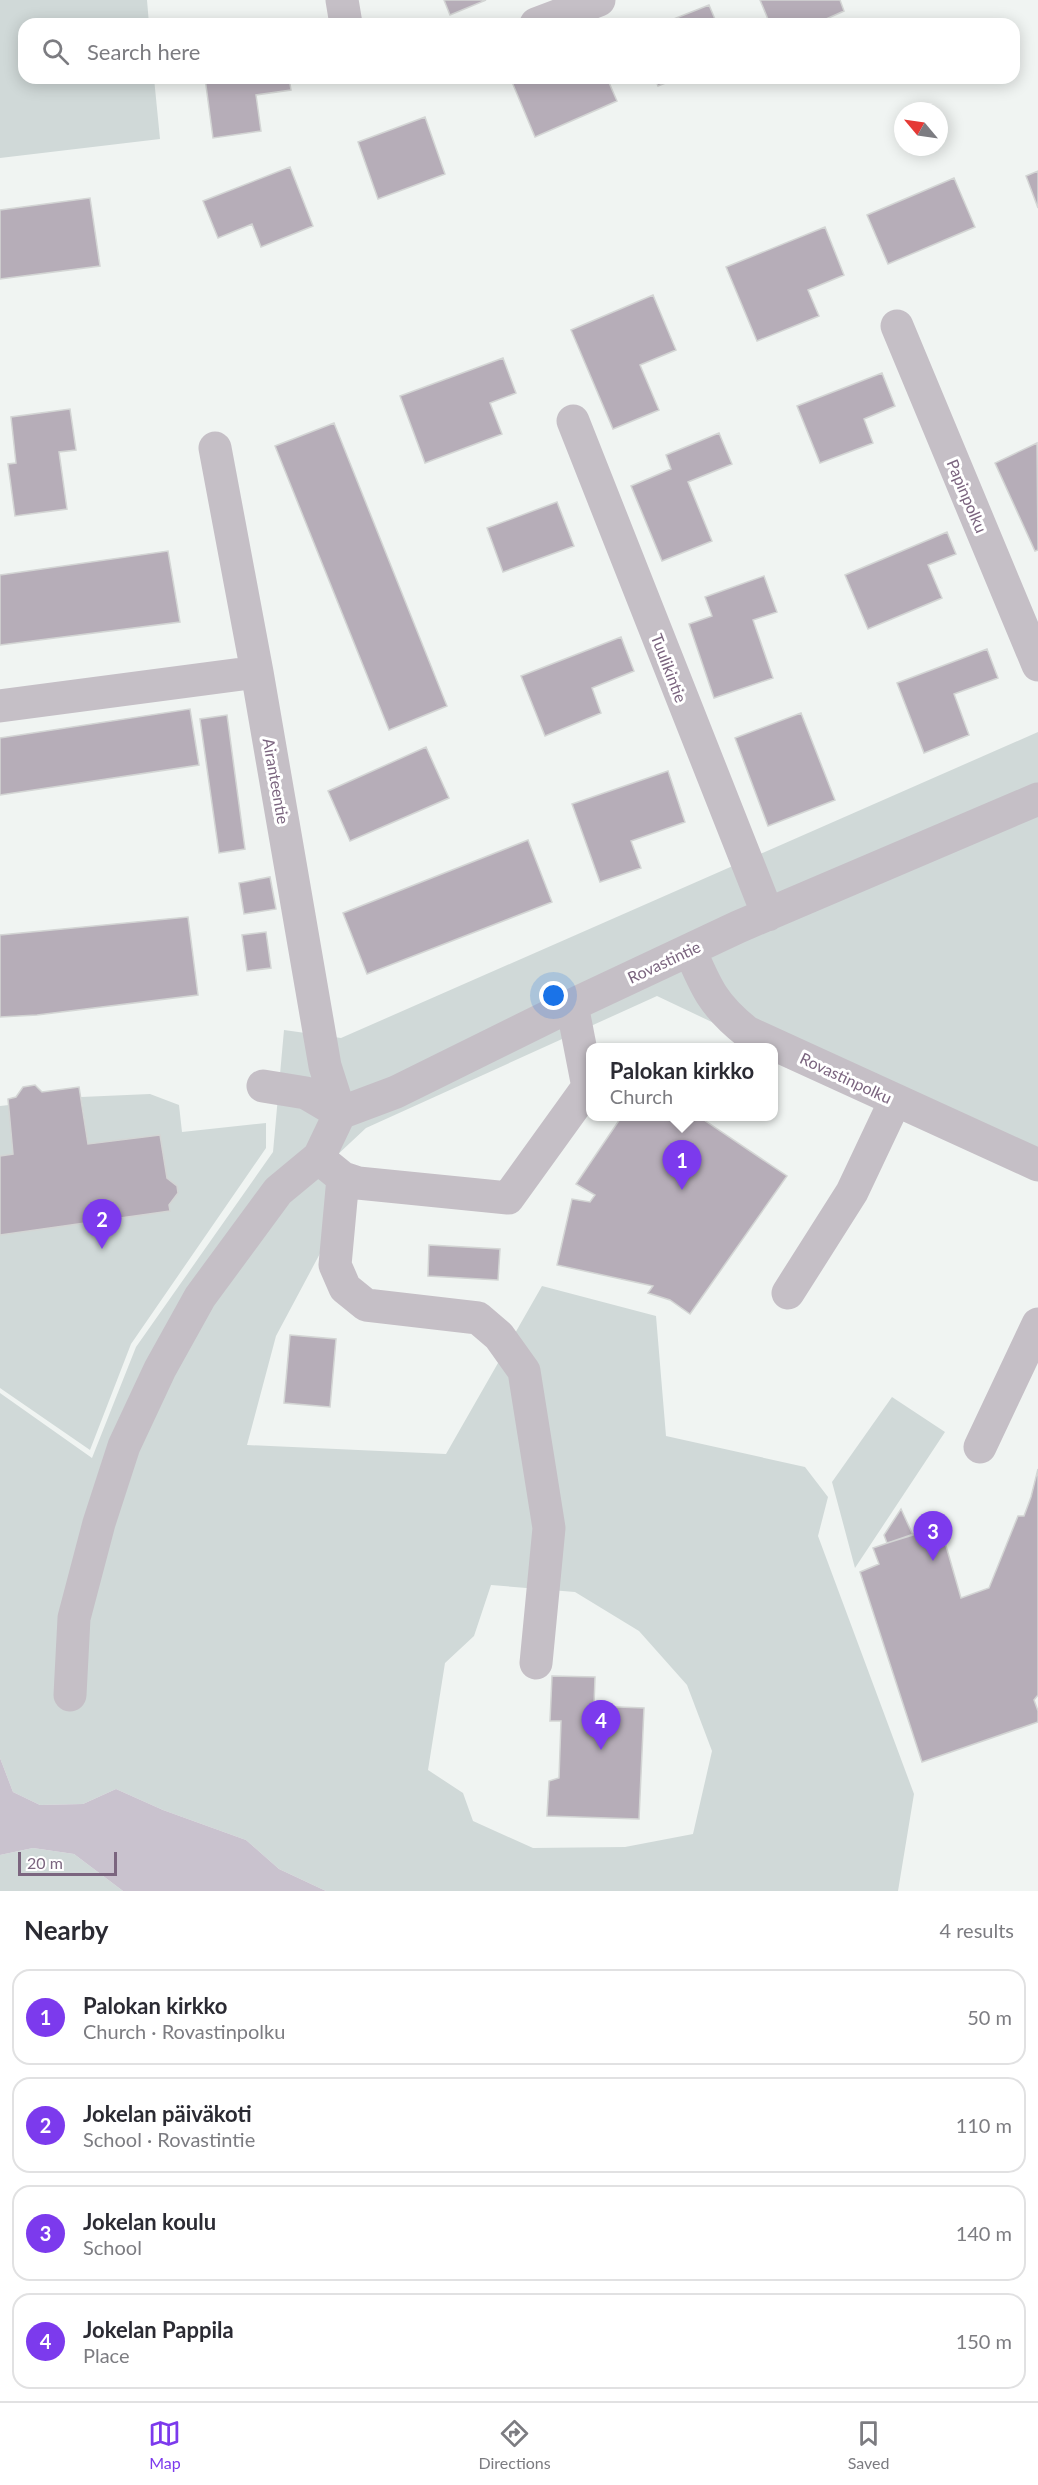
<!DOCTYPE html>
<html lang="en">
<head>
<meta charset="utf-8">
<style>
	:root { --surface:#fff; --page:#f2f2f3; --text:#2b2b33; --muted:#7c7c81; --line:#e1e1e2; --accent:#7c3aed }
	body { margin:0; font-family:Lato,sans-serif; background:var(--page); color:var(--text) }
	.compass { position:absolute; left:894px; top:102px; width:54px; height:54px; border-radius:50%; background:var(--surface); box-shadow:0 3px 15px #0003; rotate:299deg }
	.scale { position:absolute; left:18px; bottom:15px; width:99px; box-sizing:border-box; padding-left:6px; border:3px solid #7b657f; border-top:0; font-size:16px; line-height:21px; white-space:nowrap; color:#7b657f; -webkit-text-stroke:4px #fff; paint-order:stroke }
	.you { position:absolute; left:554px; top:996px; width:21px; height:21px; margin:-15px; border:4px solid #fff; border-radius:50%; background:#1a73e8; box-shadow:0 0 0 9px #1a73e833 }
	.badge { display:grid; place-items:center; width:39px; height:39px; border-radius:50%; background:var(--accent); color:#fff; font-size:20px; font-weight:700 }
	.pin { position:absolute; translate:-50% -50px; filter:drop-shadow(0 2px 3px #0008) }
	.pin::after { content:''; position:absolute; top:32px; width:21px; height:18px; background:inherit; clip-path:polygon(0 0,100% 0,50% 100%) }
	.popup { position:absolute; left:586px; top:1043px; width:192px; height:78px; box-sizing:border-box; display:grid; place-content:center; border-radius:12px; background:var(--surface); filter:drop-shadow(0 2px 4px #0005); font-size:20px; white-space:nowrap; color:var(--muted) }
	.popup b { font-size:22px; color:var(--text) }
	.popup::after { content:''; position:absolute; left:50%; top:100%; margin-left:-12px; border:12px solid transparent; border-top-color:var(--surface) }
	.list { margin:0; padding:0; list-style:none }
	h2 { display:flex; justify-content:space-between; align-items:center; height:78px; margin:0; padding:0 24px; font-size:26px }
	h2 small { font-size:20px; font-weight:400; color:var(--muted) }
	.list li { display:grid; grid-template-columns:39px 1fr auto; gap:18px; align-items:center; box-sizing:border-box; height:96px; margin:0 12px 12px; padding:0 12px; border:2px solid var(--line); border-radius:18px }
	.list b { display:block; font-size:22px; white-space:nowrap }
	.list p { margin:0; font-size:20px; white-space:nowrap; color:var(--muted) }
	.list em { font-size:20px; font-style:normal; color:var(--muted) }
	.icon { flex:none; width:33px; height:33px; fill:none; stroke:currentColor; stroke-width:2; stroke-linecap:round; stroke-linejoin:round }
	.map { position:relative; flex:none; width:1038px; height:1891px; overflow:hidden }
	.search { position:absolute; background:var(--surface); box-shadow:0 3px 15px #0003; left:18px; right:18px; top:18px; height:66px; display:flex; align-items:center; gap:15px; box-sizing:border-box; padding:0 21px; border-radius:18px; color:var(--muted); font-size:22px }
	.sheet { height:510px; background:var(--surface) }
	nav { display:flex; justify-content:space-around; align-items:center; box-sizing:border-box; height:84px; border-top:2px solid var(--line); background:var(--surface); font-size:16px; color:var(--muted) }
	nav a { display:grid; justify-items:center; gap:3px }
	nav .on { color:var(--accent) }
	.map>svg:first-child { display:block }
	.green { fill:#d0d9d8; fill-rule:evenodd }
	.water { fill:#c9c2ce }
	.building { fill:#b6adb8; stroke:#d3d5d4; stroke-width:1.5 }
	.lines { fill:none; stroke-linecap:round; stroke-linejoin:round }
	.minor { stroke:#c5bfc6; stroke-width:33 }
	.labels { text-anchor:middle; stroke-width:6; stroke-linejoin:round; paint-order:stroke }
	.street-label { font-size:16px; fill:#7b657f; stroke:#fff }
</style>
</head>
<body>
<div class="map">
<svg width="1038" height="1891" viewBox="0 0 1038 1891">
	<rect width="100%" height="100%" fill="#f0f4f2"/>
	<!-- green -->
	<path class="green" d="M 0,0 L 147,0 L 149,24 L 24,24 L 24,78 L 154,78 L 160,139 L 0,158 Z
		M 1038,732 L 1038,1177 L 657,996 L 366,1128 L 320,1171 L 335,1183 L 332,1231 L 276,1336 L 247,1445 L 446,1454 L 542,1286 L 656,1316 L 666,1436 L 805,1467 L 828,1497 L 818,1536 L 914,1794 L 898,1891 L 326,1891 L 279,1869 L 246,1840 L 163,1810 L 116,1789 L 83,1804 L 40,1805 L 13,1792 L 0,1758 L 0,1393 L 92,1458 L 136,1347 L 273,1152 L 284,1030 L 341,1038 ZM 491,1585 L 575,1592 L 639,1631 L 687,1685 L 712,1751 L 693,1834 L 625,1847 L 533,1848 L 473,1821 L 463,1793 L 428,1770 L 445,1663 L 474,1636 Z
		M 150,1094 L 179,1105 L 182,1132 L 266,1123 L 266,1148 L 131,1344 L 90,1450 L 0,1388 L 0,1235 L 170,1211 L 169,1205 L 178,1193 L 177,1186 L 167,1178 L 160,1135 L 88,1144 L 81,1097 Z
		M 9,1105 L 13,1154 L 0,1156 L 0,1106 Z
		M 892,1397 L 945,1432 L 855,1568 L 832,1482 Z
		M 33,1848 L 74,1854 L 123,1891 L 0,1891 L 0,1855 Z"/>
	<!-- water -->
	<path class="water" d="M 0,1758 L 13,1792 L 40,1805 L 83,1804 L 116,1789 L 163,1810 L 246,1840 L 279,1869 L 326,1891 L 123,1891 L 74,1854 L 33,1848 L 0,1855 Z"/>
	<!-- building -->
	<path class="building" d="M 444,0 L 486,0 L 450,15 Z
		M 760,0 L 840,0 L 844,11 L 815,24 L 770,24 Z
		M 709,5 L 717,24 L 661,24 Z
		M 205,78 L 289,78 L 291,90 L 256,95 L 261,131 L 213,138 Z
		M 522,78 L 607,78 L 617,101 L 535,137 L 512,82 Z
		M 655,78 L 678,78 L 658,86 Z
		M 425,117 L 445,174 L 378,199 L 358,142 Z
		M 290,167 L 313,226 L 261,247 L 252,224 L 218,238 L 203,201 Z
		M 1038,171 L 1038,208 L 1026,176 Z
		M 954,178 L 975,227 L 888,264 L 867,215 Z
		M 90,198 L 100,266 L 0,279 L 0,210 Z
		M 825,227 L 844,275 L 808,290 L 819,316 L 757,341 L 726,267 Z
		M 653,295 L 676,350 L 640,365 L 659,410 L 613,429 L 571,330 Z
		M 503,358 L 516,393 L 490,403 L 502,434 L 425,463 L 400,396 Z
		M 882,373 L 895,406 L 864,419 L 873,443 L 820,463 L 797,406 Z
		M 70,409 L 76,450 L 59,452 L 67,509 L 15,516 L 8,464 L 16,463 L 11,417 Z
		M 334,423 L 447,706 L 389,730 L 275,446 Z
		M 719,433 L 732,464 L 688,482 L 712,541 L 662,561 L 631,486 L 671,469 L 666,455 Z
		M 1037,443 L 1038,550 L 1035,551 L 995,463 Z
		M 557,502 L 574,546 L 503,572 L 487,528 Z
		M 947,532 L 956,554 L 928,565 L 942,598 L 868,629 L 845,575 Z
		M 168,551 L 180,622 L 0,645 L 0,575 Z
		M 764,576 L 777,612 L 753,620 L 773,678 L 714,698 L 689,624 L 712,616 L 705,597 Z
		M 621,637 L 634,671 L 592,688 L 601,713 L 545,736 L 521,676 Z
		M 987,649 L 998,678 L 954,694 L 969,735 L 924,753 L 897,683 Z
		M 190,709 L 199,765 L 0,795 L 0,738 Z
		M 801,713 L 835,800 L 768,826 L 735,738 Z
		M 227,715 L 245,849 L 219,853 L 200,719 Z
		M 426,747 L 449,798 L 350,841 L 328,791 Z
		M 668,771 L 685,822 L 631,841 L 641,868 L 600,882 L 572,804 Z
		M 528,840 L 552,902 L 367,974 L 343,913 Z
		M 270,877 L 276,909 L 244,914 L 239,883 Z
		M 188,917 L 198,995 L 37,1015 L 0,1017 L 0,935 Z
		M 266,932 L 271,968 L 247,971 L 242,935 Z
		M 35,1085 L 42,1092 L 79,1087 L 88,1144 L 160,1135 L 167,1178 L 177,1186 L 178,1193 L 169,1205 L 170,1211 L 0,1235 L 0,1156 L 13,1154 L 8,1099 L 16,1097 L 23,1087 Z
		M 622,1116 L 698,1116 L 787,1176 L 690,1314 L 670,1300 L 648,1293 L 653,1286 L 557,1265 L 572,1199 L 590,1202 L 595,1195 L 576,1184 Z
		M 429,1245 L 500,1249 L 498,1280 L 428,1276 Z
		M 290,1335 L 336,1339 L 330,1407 L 284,1403 Z
		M 1038,1469 L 1038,1695 L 1034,1700 L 1038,1711 L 1038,1722 L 922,1762 L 860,1572 L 879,1564 L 873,1548 L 940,1525 L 961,1598 L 989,1588 L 1018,1516 L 1024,1516 L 1031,1497 Z
		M 901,1509 L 913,1535 L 887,1543 L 884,1535 Z
		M 552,1676 L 595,1677 L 594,1706 L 644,1708 L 639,1819 L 547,1816 L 549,1781 L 559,1778 L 561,1721 L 550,1721 Z"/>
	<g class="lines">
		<!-- minor -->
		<path class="minor" d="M 342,0 L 346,24
			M 536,24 L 599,0
			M 897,326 L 1038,665
			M 573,421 L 768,915
			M 215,448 L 257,672 L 325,1066 L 340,1113
			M 0,706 L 257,672
			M 690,950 C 706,988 714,1006 747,1032 L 1038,1165
			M 263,1086 L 306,1093 L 340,1113
			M 327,1165 L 343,1178 L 358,1183 L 508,1198 L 588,1087 L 572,1005
			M 343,1178 L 335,1265 L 345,1288 L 366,1305 L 478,1318 L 499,1336 L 524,1371 L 549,1528 L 536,1663
			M 788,1293 L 852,1192 L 895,1101
			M 980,1447 L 1038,1324
			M 70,1695 L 74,1618 L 99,1523 L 124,1446 L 160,1369 L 200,1297 L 278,1191 L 319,1157 L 340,1113 L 396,1092 L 572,1005 L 738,927 L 1038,799"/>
	</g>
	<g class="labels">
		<!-- street labels -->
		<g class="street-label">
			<text transform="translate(967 496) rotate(67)" y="6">Papinpolku</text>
			<text transform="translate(669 668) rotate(69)" y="6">Tuulikintie</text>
			<text transform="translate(276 781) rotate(80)" y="6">Airanteentie</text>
			<text transform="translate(664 962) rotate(-25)" y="6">Rovastintie</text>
			<text transform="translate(846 1078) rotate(25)" y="6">Rovastinpolku</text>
		</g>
	</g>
</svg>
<svg class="compass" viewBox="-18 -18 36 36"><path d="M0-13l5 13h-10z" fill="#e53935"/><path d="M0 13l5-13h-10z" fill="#7c7c81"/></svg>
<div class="scale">20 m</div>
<div class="you"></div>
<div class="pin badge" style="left:682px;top:1190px">1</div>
<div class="popup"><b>Palokan kirkko</b>Church</div>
<div class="pin badge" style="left:102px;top:1249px">2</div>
<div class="pin badge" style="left:933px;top:1561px">3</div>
<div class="pin badge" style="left:601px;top:1750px">4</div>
<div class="search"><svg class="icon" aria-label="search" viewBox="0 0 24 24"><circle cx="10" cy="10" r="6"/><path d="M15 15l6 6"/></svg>Search here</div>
</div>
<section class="sheet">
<h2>Nearby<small>4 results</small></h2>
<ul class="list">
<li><span class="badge">1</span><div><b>Palokan kirkko</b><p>Church · Rovastinpolku</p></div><em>50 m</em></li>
<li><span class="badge">2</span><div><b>Jokelan päiväkoti</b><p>School · Rovastintie</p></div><em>110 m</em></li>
<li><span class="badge">3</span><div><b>Jokelan koulu</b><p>School</p></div><em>140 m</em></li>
<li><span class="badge">4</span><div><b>Jokelan Pappila</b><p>Place</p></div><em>150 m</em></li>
</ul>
</section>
<nav>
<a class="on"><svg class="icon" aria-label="map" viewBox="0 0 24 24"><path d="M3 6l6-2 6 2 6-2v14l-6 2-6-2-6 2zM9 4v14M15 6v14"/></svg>Map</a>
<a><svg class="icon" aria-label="directions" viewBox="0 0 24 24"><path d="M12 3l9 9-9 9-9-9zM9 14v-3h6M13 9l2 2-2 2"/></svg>Directions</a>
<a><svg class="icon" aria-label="saved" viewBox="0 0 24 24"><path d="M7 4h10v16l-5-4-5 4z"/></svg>Saved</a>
</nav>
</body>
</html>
